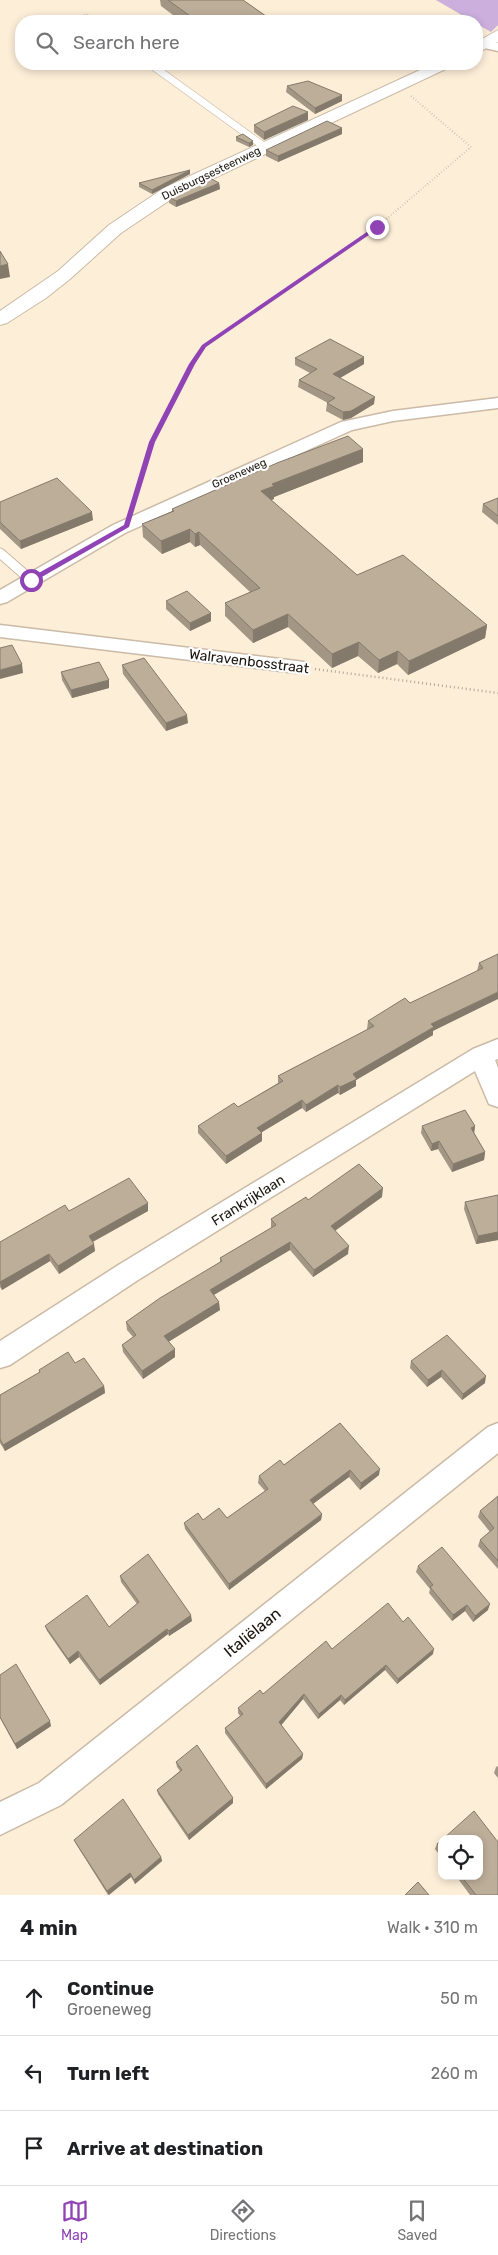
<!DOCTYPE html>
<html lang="en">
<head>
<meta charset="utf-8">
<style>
	:root { --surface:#fff; --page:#f2f2f2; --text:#202124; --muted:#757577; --line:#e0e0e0; --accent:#9043b4 }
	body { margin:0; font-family:Rubik,sans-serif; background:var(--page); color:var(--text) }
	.controls { position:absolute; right:15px; bottom:15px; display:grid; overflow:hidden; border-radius:10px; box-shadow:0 2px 8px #0003 }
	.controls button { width:45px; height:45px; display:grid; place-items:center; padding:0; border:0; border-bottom:1px solid var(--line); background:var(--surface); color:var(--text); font:25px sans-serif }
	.stop { position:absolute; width:15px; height:15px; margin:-11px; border:4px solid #9043b4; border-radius:50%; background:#fff }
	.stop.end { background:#9043b4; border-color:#fff; box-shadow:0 1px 5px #0008 }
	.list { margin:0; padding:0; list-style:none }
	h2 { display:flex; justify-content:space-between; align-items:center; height:65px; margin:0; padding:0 20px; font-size:21px }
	h2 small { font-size:16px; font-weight:400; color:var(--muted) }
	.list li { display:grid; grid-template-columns:32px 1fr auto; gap:15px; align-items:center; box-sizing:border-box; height:75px; padding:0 20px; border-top:1px solid var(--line) }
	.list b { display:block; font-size:19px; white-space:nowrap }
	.list p { margin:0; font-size:16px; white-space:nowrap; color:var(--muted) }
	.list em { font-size:16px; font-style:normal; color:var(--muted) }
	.icon { flex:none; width:28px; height:28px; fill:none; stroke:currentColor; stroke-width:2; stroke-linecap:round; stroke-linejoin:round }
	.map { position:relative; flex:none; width:498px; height:1895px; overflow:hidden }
	.search { position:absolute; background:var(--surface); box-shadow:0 2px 8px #0003; left:15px; right:15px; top:15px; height:55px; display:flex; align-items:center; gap:12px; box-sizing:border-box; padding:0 18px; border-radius:20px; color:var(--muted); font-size:19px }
	.sheet { height:290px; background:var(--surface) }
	nav { display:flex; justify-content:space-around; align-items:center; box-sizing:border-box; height:70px; border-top:1px solid var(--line); background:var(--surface); font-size:14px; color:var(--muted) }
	nav a { display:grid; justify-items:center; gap:2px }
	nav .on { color:var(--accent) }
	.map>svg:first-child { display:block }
	.forest { fill:#ccafdd }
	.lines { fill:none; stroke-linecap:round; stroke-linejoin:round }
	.service-far1-casing { stroke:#cabaa6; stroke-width:8 }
	.service-casing { stroke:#cabaa6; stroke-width:11 }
	.minor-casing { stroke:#cabaa6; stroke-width:3 }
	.tertiary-casing { stroke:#cabaa6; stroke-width:2 }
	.path-far1 { stroke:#b3a796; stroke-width:2; stroke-dasharray:0.5 2.5; stroke-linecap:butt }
	.path { stroke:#b3a796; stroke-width:2.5; stroke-dasharray:1 3; stroke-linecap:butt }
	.service-far1 { stroke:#fff; stroke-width:7 }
	.service { stroke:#fff; stroke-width:9 }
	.minor { fill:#fff; fill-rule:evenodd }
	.tertiary { fill:#fff; fill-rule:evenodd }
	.wall { fill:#a39684 }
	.shaded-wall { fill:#847a6b }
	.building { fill:#bdae99; stroke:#847a6b }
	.route { fill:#9043b4 }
	.labels { text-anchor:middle; stroke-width:4.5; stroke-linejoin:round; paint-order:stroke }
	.far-street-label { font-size:11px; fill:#1a150d; stroke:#fdfdfd }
	.street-label { font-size:14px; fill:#1a150d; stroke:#fdfdfd }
	.near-street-label { font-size:16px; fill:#1a150d; stroke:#fdfdfd }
</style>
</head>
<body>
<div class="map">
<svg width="498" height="1895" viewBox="0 0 498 1895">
	<rect width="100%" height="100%" fill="#fdeed8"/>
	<!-- forest -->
	<path class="forest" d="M 436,0 L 498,0 L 498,25 L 491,32 L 477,24 L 477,21 L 472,21 Z"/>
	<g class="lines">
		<!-- service-far1 casing -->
		<g class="service-far1-casing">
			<path id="service-far1" d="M 86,18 L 91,21
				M 150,64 L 265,147"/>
		</g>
		<!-- service casing -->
		<g class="service-casing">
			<path id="service" d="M 0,553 L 31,580"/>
		</g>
		<!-- minor casing -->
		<g class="minor-casing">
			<path id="minor" d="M 484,40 L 498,43 L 498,51 L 480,47 L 478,44 L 480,41 Z
				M 498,398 L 498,408 L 393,421 L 352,430 L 125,533 L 7,602 L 0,604 L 0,590 L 113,525 L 341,422 L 393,411 Z
				M 0,625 L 297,661 L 304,662 L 307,667 L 304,672 L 297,673 L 0,637 Z
				M 498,1039 L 498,1059 L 495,1060 L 498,1068 L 498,1107 L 489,1104 L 475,1071 L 138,1280 L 10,1365 L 0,1368 L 0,1341 L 120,1264 L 473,1049 Z
				M 498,1423 L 498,1453 L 61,1805 L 0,1835 L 0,1802 L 39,1783 L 488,1427 Z"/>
		</g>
		<!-- tertiary casing -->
		<g class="tertiary-casing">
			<path id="tertiary" d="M 498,30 L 498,42 L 477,53 L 477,42 Z
				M 433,64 L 453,64 L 450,67 L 176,196 L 121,233 L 70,279 L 46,298 L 7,323 L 0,325 L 0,311 L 58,271 L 109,225 L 164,188 Z"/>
		</g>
		<!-- path-far1 -->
		<path class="path-far1" d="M 254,312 L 377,227 L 471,147 L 411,96"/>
		<!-- path -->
		<path class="path" d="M 133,504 L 152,442 L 192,364 L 204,346 L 256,310
			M 315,669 L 498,693"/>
		<!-- service-far1 -->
		<use href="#service-far1" class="service-far1"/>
		<!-- service -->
		<use href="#service" class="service"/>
		<!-- minor -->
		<use href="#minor" class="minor"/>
		<!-- tertiary -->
		<use href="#tertiary" class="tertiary"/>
	</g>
	<!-- wall -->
	<path class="wall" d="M 160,0 L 243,0 L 273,21 L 181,21 L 161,6 Z
		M 287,86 L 342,101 L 315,114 L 286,92 Z
		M 308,120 L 264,140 L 254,132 L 254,125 Z
		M 342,128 L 342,134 L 278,162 L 266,156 L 266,150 Z
		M 236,137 L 253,141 L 253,145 L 249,147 L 236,141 Z
		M 190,174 L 152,194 L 139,187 L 139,183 Z
		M 219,183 L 220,189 L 176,207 L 169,203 L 169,197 Z
		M 364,357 L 364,364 L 340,378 L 374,404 L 351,418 L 343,420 L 326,411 L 327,403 L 328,403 L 298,387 L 299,380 L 310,373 L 295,365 L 295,358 Z
		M 363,449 L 363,462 L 274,497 L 274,499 L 271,500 L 357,575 L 487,625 L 485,638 L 408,675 L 397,664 L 378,673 L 358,656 L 332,668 L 288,627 L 253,643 L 225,616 L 225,603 L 250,592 L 200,545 L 195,547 L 190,542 L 162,554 L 143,537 L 142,524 L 172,511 L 172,509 Z
		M 498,498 L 498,525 L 482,512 L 483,504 Z
		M 0,502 L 93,520 L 21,549 L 0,529 Z
		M 166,601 L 211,613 L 211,621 L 190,631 L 166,609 Z
		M 122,665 L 188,723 L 166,731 L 123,674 Z
		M 61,672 L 109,688 L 72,698 L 62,680 Z
		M 498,954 L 433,1031 L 433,1035 L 356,1080 L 356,1086 L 340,1095 L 338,1093 L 306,1112 L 302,1108 L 262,1132 L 262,1141 L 226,1164 L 198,1133 L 198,1126 L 238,1107 L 278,1083 L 278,1076 L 368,1029 L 367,1029 L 368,1021 L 410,1003 L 477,971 L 479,963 Z
		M 422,1126 L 475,1126 L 474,1133 L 485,1152 L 484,1160 L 452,1172 L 438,1149 L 431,1151 L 421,1133 Z
		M 498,1195 L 498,1240 L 476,1244 L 464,1209 L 465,1202 Z
		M 382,1197 L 335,1231 L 348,1254 L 313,1277 L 290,1250 L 214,1295 L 220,1310 L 168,1342 L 175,1357 L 143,1379 L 123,1352 L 122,1345 L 133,1337 L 127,1330 L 126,1322 L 220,1262 L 220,1258 L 271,1228 L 271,1219 L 308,1200 Z
		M 69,1211 L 148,1211 L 93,1242 L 95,1251 L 59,1274 L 50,1261 L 2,1290 L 0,1287 L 0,1242 Z
		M 411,1361 L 485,1383 L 462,1400 L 441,1377 L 427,1387 L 410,1368 Z
		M 75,1363 L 104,1386 L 105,1393 L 5,1451 L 0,1443 L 0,1395 L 39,1373 L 39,1370 Z
		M 340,1423 L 379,1475 L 360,1490 L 349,1477 L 313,1504 L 322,1514 L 321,1520 L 229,1590 L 185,1529 L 184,1523 L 203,1520 L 227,1518 L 265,1491 L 258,1483 L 259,1476 L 284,1465 Z
		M 498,1496 L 498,1569 L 478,1546 L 480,1540 L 490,1532 L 478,1517 L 480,1511 Z
		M 418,1566 L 488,1610 L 473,1622 L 465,1611 L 452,1621 L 429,1593 L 430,1589 L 416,1572 Z
		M 120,1576 L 192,1621 L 169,1636 L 168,1634 L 100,1685 L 79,1657 L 70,1664 L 47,1631 L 45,1626 L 109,1627 L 137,1604 L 121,1582 Z
		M 403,1622 L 433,1654 L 397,1684 L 385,1670 L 344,1705 L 340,1700 L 318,1719 L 303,1699 L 281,1725 L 303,1754 L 302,1759 L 266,1789 L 225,1733 L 225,1728 L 240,1716 L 238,1713 L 238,1708 L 263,1694 L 332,1649 Z
		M 0,1675 L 51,1726 L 17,1749 L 0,1718 Z
		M 176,1762 L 233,1798 L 233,1803 L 189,1840 L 158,1794 L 157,1790 L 180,1771 L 177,1767 Z
		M 498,1766 L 498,1778 L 494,1773 L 496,1767 Z
		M 74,1840 L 161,1857 L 162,1861 L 135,1884 L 131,1877 L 108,1895 L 76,1844 Z
		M 442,1840 L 442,1858 L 435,1849 L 437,1844 Z
		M 456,1876 L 479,1876 L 498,1895 L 470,1895 Z"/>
	<!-- shaded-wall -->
	<path class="shaded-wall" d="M 342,95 L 342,101 L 315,114 L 315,108 Z
		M 308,112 L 308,120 L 264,140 L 264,132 Z
		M 342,128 L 342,134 L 278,162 L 278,156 Z
		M 253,141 L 253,145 L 249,147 L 249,143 Z
		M 190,170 L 190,174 L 152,194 L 152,190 Z
		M 219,183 L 220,189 L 176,207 L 176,201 Z
		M 8,264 L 10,277 L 0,279 L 0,266 Z
		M 364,357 L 364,364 L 333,382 L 333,374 Z
		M 375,397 L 374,404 L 351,418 L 343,420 L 343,412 Z
		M 363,449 L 363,462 L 274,497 L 274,499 L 261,504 L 261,491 L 272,484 Z
		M 92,512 L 93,520 L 21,549 L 20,541 Z
		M 190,529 L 190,542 L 162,554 L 161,541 Z
		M 199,532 L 200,545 L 195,547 L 195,534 Z
		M 211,613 L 211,621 L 190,631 L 190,623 Z
		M 288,614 L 288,627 L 253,643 L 253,630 Z
		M 487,625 L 485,638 L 408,675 L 409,661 Z
		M 359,642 L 358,656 L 332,668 L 332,654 Z
		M 398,651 L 397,664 L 378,673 L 379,660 Z
		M 22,664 L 23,673 L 0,679 L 0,670 Z
		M 109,680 L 109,688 L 72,698 L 71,690 Z
		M 187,715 L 188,723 L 166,731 L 166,723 Z
		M 498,992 L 498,999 L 433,1031 L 433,1035 L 356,1080 L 356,1086 L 340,1095 L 340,1087 L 353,1074 L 431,1024 Z
		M 338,1085 L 338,1093 L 306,1112 L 306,1105 Z
		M 302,1100 L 302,1108 L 257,1135 L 257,1128 Z
		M 475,1126 L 474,1134 L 471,1128 Z
		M 262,1133 L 262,1141 L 226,1164 L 226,1156 Z
		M 439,1141 L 438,1149 L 431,1151 L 432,1144 Z
		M 485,1152 L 484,1160 L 452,1172 L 453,1164 Z
		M 383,1188 L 382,1197 L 330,1234 L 331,1226 Z
		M 148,1203 L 148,1211 L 90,1243 L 89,1236 Z
		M 498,1232 L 498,1240 L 476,1244 L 478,1236 Z
		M 290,1242 L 290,1250 L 210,1297 L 210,1290 Z
		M 94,1244 L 95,1251 L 59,1274 L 58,1266 Z
		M 349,1246 L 348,1254 L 313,1277 L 314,1270 Z
		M 49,1254 L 50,1261 L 2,1290 L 0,1282 Z
		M 219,1302 L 220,1310 L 165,1344 L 164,1336 Z
		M 175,1349 L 175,1357 L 143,1379 L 142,1371 Z
		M 442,1370 L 441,1377 L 427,1387 L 428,1380 Z
		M 486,1376 L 485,1383 L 462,1400 L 463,1394 Z
		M 104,1386 L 105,1393 L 5,1451 L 3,1445 Z
		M 380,1469 L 379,1475 L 360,1490 L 361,1483 Z
		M 350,1470 L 349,1477 L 310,1506 L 310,1500 Z
		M 322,1514 L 321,1520 L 229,1590 L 229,1584 Z
		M 490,1604 L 488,1610 L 473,1622 L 475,1616 Z
		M 467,1605 L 465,1611 L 452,1621 L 453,1615 Z
		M 191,1615 L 192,1621 L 169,1636 L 169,1631 Z
		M 167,1629 L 168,1634 L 100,1685 L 99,1680 Z
		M 434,1649 L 433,1654 L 397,1684 L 398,1679 Z
		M 78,1651 L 79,1657 L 70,1664 L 68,1659 Z
		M 386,1665 L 385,1670 L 344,1705 L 345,1700 Z
		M 304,1694 L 303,1699 L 279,1728 L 279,1722 Z
		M 341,1695 L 340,1700 L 318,1719 L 319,1714 Z
		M 50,1721 L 51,1726 L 17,1749 L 15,1744 Z
		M 303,1754 L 302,1759 L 266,1789 L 266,1784 Z
		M 233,1798 L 233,1803 L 189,1840 L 188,1835 Z
		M 161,1857 L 162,1861 L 135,1884 L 134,1880 Z
		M 130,1873 L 131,1877 L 109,1895 L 107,1891 Z"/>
	<!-- building -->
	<path class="building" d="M 168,0 L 243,0 L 273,21 L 197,21 Z
		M 308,81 L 342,95 L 315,108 L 287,86 Z
		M 293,106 L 308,112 L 264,132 L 254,125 Z
		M 327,121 L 342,128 L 278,156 L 266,150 Z
		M 243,134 L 253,141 L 249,143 L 236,137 Z
		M 190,170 L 152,190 L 139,183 Z
		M 208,177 L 219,183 L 176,201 L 169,197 Z
		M 0,251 L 8,264 L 0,266 Z
		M 330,339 L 364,357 L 333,374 L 375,397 L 351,411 L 343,412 L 327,403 L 335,398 L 299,380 L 317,369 L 295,358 Z
		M 348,436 L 363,449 L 272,484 L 274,486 L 261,491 L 357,575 L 403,555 L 487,625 L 409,661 L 398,651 L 379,660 L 359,642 L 332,654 L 288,614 L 253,630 L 225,603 L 260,588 L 199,532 L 195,534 L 190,529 L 161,541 L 142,524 L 174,511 L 172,509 L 277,463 Z
		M 57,478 L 92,512 L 20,541 L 0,522 L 0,502 Z
		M 498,498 L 498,516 L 483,504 Z
		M 187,591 L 211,613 L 190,623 L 166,601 Z
		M 12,645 L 22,664 L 0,670 L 0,648 Z
		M 144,658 L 187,715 L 166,723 L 122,665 Z
		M 99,662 L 109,680 L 71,690 L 61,672 Z
		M 498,954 L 498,992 L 431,1024 L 434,1027 L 353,1074 L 357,1079 L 340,1087 L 338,1085 L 306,1105 L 302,1100 L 257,1128 L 262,1133 L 226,1156 L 198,1126 L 234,1103 L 238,1107 L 283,1081 L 278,1076 L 374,1026 L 368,1021 L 405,998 L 410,1003 L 483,968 L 479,963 Z
		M 465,1110 L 475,1126 L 471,1128 L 485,1152 L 453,1164 L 439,1141 L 432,1144 L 422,1126 Z
		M 359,1164 L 383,1188 L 331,1226 L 349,1246 L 314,1270 L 290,1242 L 210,1290 L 219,1302 L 164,1336 L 175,1349 L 142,1371 L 122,1345 L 136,1335 L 126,1322 L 160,1298 L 222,1261 L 220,1258 L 276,1225 L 271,1219 L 306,1197 L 308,1200 Z
		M 129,1178 L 148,1203 L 89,1236 L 94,1244 L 58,1266 L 49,1254 L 0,1282 L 0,1242 L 65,1205 L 69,1211 Z
		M 498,1195 L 498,1232 L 478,1236 L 465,1202 Z
		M 447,1335 L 486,1376 L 463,1394 L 442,1370 L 428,1380 L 411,1361 Z
		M 68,1352 L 75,1363 L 84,1358 L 104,1386 L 3,1445 L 0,1439 L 0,1395 L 40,1372 L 39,1370 Z
		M 340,1423 L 380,1469 L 361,1483 L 350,1470 L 310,1500 L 322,1514 L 229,1584 L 184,1523 L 198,1513 L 203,1520 L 219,1508 L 227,1518 L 268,1489 L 259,1476 L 280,1460 L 284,1465 Z
		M 498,1496 L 498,1561 L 480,1540 L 494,1528 L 480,1511 Z
		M 442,1547 L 490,1604 L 475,1616 L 467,1605 L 453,1615 L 430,1587 L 433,1585 L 418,1566 Z
		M 148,1554 L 191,1615 L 169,1631 L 167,1629 L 99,1680 L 78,1651 L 68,1659 L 45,1626 L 87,1595 L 109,1627 L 139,1602 L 120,1576 Z
		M 388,1603 L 403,1622 L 408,1617 L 434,1649 L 398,1679 L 386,1665 L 345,1700 L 341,1695 L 319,1714 L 304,1694 L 279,1722 L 303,1754 L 266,1784 L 225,1728 L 243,1714 L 238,1708 L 260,1690 L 263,1694 L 326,1641 L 332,1649 Z
		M 16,1664 L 50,1721 L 15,1744 L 0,1717 L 0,1675 Z
		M 197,1745 L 233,1798 L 188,1835 L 157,1790 L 182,1770 L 176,1762 Z
		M 123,1799 L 161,1857 L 134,1880 L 130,1873 L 107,1891 L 74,1840 Z
		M 474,1811 L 498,1842 L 498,1895 L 476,1895 L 461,1876 L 479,1876 L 479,1839 L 443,1839 Z
		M 442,1840 L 442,1850 L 437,1844 Z
		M 418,1882 L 429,1895 L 405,1895 Z"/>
	<!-- route -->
	<path class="route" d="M 377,225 L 379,228 L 206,347 L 195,364 L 155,442 L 129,527 L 33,582 L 28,582 L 28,579 L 124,525 L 149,442 L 189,364 L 202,345 Z"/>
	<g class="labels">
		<!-- far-street labels -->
		<g class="far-street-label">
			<text transform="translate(211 173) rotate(-26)" y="4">Duisburgsesteenweg</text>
			<text transform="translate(239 473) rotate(-24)" y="4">Groeneweg</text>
		</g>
		<!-- street labels -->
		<g class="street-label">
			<text transform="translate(249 661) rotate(7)" y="5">Walravenbosstraat</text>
			<text transform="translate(248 1200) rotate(-32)" y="5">Frankrijklaan</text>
		</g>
		<!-- near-street labels -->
		<g class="near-street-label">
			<text transform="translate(252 1632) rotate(-39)" y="6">Italiëlaan</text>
		</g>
	</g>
</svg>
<div class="controls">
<button><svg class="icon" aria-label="locate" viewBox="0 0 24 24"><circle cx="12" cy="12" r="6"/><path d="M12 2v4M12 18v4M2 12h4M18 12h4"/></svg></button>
</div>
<div class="stop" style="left:31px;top:580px"></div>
<div class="stop end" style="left:377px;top:227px"></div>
<div class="search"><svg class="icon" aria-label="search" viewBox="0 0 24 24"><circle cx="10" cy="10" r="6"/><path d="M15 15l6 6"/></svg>Search here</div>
</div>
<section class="sheet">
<h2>4 min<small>Walk · 310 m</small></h2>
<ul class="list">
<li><svg class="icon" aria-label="ahead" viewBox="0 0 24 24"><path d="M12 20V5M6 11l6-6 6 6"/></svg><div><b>Continue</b><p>Groeneweg</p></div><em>50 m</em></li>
<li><svg class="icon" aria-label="left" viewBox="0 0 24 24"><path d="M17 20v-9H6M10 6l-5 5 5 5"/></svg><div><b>Turn left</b></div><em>260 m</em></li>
<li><svg class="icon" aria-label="arrive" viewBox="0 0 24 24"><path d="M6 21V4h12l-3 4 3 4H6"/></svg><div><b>Arrive at destination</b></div></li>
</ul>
</section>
<nav>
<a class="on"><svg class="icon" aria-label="map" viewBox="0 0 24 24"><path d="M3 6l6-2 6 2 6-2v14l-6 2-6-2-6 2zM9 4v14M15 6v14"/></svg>Map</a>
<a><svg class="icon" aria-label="directions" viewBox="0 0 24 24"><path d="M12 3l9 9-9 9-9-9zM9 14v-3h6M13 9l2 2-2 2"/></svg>Directions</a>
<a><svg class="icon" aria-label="saved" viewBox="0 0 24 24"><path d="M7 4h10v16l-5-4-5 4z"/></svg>Saved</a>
</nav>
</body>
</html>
